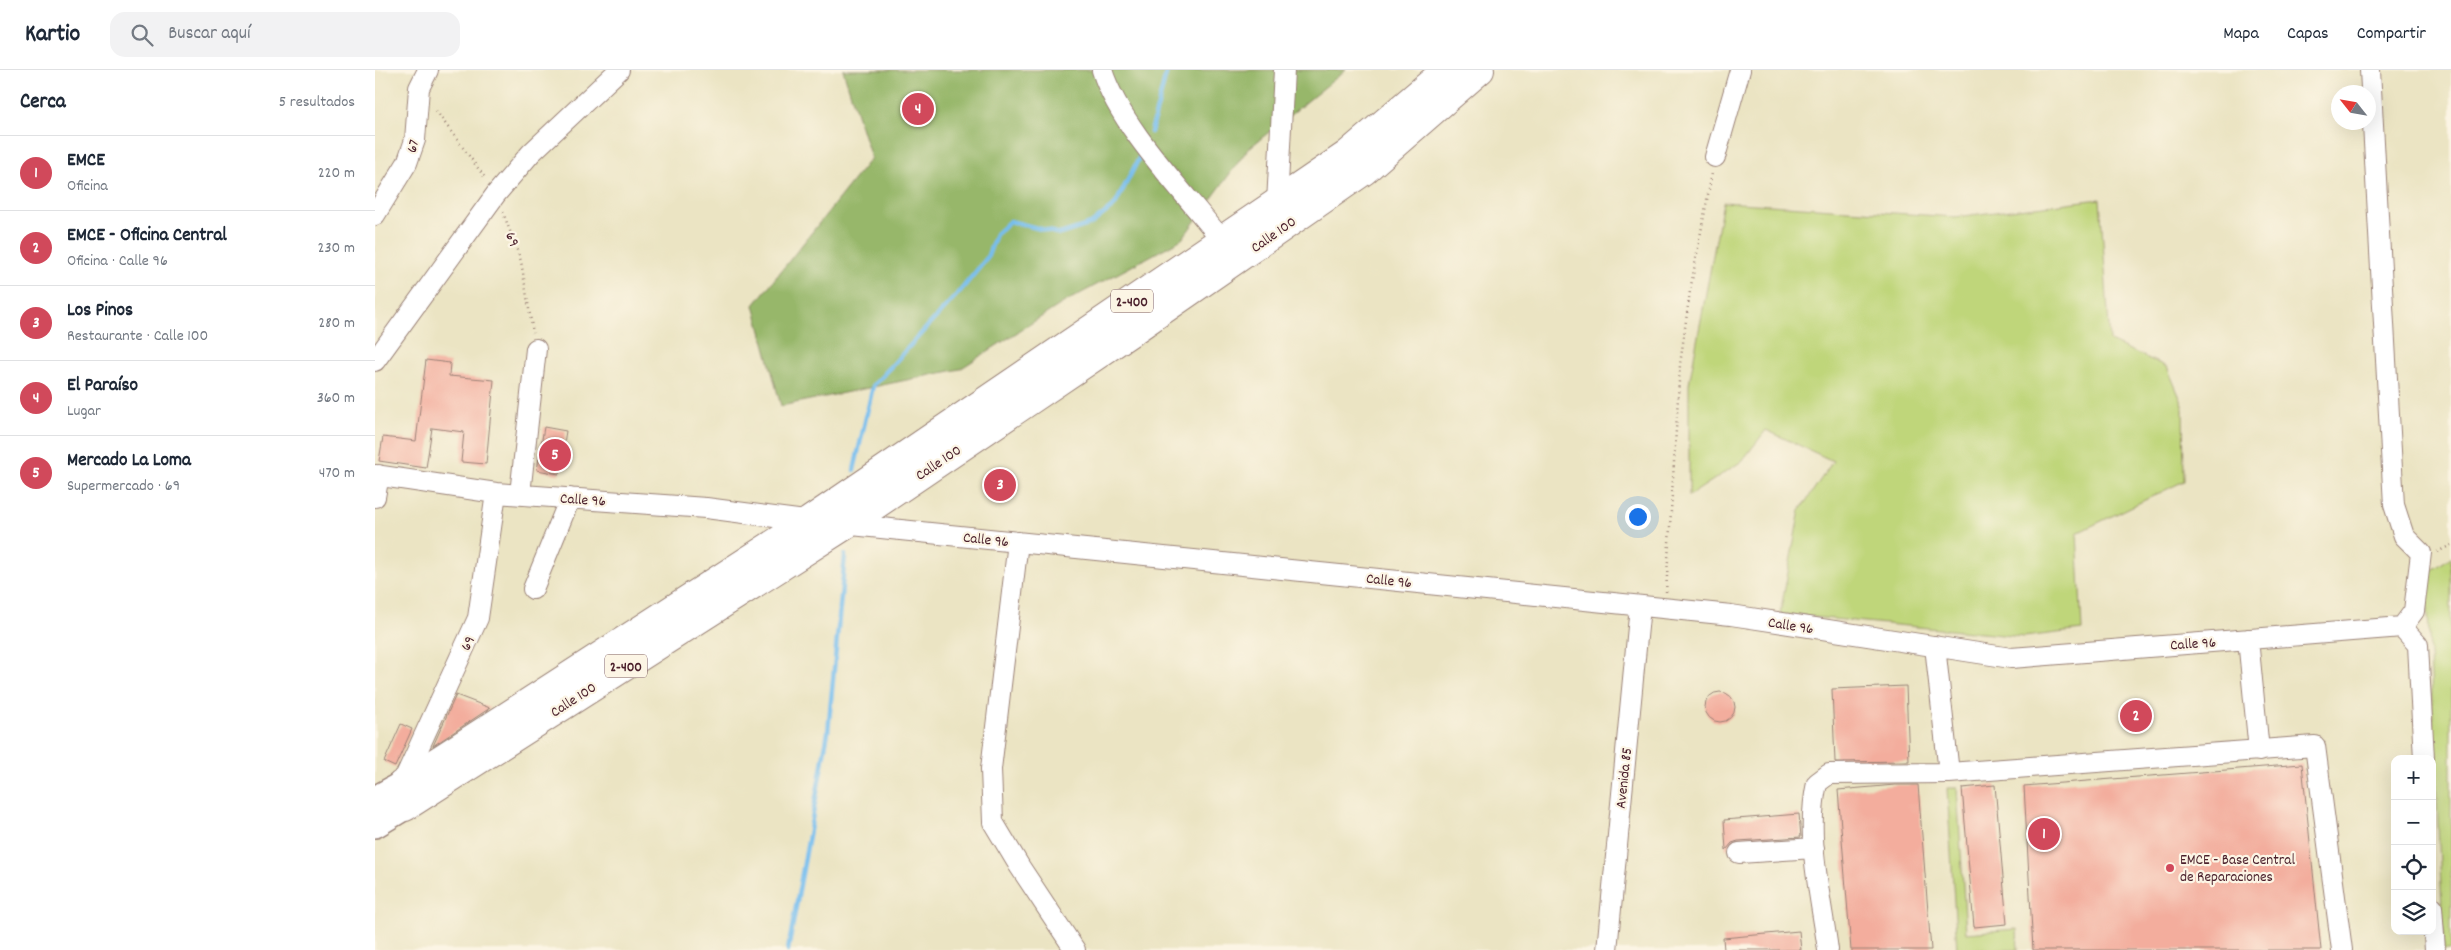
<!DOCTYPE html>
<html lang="es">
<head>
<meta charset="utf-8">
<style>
	:root { --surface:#fff; --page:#f2f2f3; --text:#1f2937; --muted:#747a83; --line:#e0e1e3; --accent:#d1495b }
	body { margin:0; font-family:Dekko,sans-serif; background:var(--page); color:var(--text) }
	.controls { position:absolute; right:15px; bottom:15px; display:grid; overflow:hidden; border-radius:10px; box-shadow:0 5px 20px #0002 }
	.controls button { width:45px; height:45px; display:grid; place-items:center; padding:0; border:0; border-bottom:1px solid var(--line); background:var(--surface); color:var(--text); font:25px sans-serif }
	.compass { position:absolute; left:1956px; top:15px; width:45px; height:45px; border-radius:50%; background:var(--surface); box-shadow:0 5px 20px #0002; rotate:301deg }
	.you { position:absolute; left:1262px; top:446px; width:18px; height:18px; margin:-12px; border:4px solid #fff; border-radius:50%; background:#1a73e8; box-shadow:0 0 0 8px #1a73e833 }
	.badge { display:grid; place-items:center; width:32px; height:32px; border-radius:50%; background:var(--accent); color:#fff; font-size:16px; font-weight:700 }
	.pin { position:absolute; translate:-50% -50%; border:2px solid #fff; box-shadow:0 1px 5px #0006 }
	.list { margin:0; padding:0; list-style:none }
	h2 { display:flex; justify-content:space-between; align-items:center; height:65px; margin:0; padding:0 20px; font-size:21px }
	h2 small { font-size:16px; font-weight:400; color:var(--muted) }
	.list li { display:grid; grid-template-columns:32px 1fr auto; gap:15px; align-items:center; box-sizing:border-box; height:75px; padding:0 20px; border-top:1px solid var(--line) }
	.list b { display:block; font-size:19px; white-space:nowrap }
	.list p { margin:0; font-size:16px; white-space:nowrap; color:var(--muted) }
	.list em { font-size:16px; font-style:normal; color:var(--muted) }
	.icon { flex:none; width:28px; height:28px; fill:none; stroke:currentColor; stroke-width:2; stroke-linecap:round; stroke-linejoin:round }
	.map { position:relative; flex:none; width:2076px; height:880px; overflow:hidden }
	header { display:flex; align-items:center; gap:30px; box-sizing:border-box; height:70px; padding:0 25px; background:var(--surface); border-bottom:1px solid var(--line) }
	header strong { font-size:24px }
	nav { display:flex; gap:28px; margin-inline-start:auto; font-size:18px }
	.search { width:350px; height:45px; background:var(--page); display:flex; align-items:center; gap:12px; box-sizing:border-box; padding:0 18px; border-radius:15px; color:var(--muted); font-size:19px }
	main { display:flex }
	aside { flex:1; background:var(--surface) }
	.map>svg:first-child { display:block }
	.green { fill:#bfd67a; stroke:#847a52 }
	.forest { fill:#97b76a; stroke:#706b4a }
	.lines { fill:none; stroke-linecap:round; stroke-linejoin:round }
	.stream { stroke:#76beef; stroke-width:4.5 }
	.building { fill:#f3ad9d }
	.minor-casing { stroke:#9a8277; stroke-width:22 }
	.major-casing { stroke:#9a8277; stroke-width:28 }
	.highway-casing { stroke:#9a8277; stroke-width:30 }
	.path { stroke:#9a8277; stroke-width:2.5; stroke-dasharray:1 4; stroke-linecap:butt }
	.minor { stroke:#fff; stroke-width:20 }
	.major { stroke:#fff; stroke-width:25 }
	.highway { stroke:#fff; stroke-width:28 }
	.poi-dot { fill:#d1495b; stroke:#fcf5e5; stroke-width:2 }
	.labels { text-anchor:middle; stroke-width:4.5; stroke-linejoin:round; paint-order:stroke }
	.shield { fill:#fcf5e5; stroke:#7f5f63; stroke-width:1 }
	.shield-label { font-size:14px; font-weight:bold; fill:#4a1f2b }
	.street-label { font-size:15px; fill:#4a1f2b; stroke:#fcf5e5 }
	.poi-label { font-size:15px; fill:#4a1f2b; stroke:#fcf5e5; text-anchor:start }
</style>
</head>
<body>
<header>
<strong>Kartio</strong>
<div class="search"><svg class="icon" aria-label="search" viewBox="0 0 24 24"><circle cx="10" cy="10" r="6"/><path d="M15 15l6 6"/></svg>Buscar aquí</div>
<nav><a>Mapa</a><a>Capas</a><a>Compartir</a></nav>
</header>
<main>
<aside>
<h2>Cerca<small>5 resultados</small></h2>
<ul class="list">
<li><span class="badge">1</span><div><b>EMCE</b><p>Oficina</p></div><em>220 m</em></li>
<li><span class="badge">2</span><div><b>EMCE - Oficina Central</b><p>Oficina · Calle 96</p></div><em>230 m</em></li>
<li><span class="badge">3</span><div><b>Los Pinos</b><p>Restaurante · Calle 100</p></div><em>280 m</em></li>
<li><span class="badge">4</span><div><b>El Paraíso</b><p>Lugar</p></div><em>360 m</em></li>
<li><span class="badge">5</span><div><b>Mercado La Loma</b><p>Supermercado · 69</p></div><em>470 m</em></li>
</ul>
</aside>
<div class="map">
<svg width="2076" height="880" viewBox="0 0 2076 880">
	<rect width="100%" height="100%" fill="#fcf5e5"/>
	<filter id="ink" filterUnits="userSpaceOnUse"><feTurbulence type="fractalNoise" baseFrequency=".02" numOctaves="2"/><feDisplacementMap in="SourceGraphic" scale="10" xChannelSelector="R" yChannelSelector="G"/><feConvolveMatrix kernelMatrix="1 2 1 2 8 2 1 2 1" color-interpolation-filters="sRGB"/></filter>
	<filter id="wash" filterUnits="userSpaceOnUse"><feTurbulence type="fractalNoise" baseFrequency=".0096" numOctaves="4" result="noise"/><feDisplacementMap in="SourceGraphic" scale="20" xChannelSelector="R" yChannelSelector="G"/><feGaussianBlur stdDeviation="1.12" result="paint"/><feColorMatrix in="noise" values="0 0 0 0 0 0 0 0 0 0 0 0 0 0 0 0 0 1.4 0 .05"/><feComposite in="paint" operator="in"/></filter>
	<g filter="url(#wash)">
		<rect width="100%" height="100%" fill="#ebe4c3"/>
		<!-- green -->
		<path class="green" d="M 1725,129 L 1735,271 L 1792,297 L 1808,335 L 1809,411 L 1702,463 L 1707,560 L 1649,567 L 1405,544 L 1425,440 L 1458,391 L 1391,360 L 1367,391 L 1314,426 L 1314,314 L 1348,132 L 1580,147 Z
			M 2076,487 L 2076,880 L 2069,880 L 2052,521 L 2056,501 Z
			M 1572,718 L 1582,718 L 1591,863 L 1642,859 L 1643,880 L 1582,880 Z"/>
		<!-- forest -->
		<path class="forest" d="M 468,0 L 971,0 L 873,79 L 807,169 L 688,233 L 585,299 L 406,336 L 379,235 L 496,88 Z"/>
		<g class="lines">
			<!-- stream -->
			<path class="stream" d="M 776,62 L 792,0
				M 479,400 L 498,316 L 586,220 L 612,188 L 621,164 L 635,151 L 685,164 L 716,154 L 740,135 L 764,88
				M 413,880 L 453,662 L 470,485"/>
		</g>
		<g id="blocks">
			<!-- building -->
			<path class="building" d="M 51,290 L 75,293 L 74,306 L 119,310 L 111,394 L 86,392 L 89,362 L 57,358 L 51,398 L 4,391 L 8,367 L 41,371 Z
				M 169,357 L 191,361 L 184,404 L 162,400 Z
				M 1531,616 L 1534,691 L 1460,692 L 1457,619 Z
				M1330 637a15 15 0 1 1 30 0a15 15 0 1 1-30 0Z
				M 81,625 L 115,638 L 58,676 Z
				M 26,654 L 37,659 L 20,697 L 9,692 Z
				M 1927,694 L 1946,880 L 1658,880 L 1649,716 Z
				M 1520,715 L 1543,715 L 1556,880 L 1476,880 L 1463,720 Z
				M 1620,715 L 1632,854 L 1599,857 L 1587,718 Z
				M 1424,744 L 1426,767 L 1363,771 L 1357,773 L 1351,780 L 1349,750 Z
				M 1424,861 L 1426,880 L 1349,880 L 1348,868 Z"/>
		</g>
	</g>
	<g filter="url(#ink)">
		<use href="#blocks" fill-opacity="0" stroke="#9a8277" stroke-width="1"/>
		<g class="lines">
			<!-- minor casing -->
			<g class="minor-casing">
				<path id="minor" d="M 727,0 C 744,56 810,123 847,170
					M 1995,0 L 2019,435 L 2029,466 L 2046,483 L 2039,541 L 2027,557
					M 1340,87 L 1365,0
					M 902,133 L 909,0
					M 0,145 L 32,93 L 40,70 L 44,18 L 53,0
					M 0,291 L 121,124 L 156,83 L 244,0
					M 0,405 L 121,423 L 331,438 L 438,452
					M 145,424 L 161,279
					M 0,427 L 4,405
					M 467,454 L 1356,545 L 1636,588 L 2027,557
					M 643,472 L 616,699 L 618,752 L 645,797 L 700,880
					M 158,519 L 195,428
					M 2027,557 L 2043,575 L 2049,689
					M 1873,569 L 1884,681
					M 1560,576 L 1574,703
					M 27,714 L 103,548 L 121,423
					M 1364,783 L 1439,778
					M 2057,837 L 2060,880
					M 1232,880 L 1265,536
					M 1453,880 C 1446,827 1430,766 1442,713 L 1454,704 L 1574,703 L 1940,676 L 1967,880"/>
			</g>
			<!-- major casing -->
			<g class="major-casing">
				<path id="major" d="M 0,729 L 27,714
					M 0,755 L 30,737"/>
			</g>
			<!-- highway casing -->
			<g class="highway-casing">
				<path id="highway" d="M 27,714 L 434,451 L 973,84 L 1071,0
					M 30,737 L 471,455 L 765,256 L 989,101 L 1105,0"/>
			</g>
			<!-- path -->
			<path class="path" d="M 61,41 L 111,109
				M 128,142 L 146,191 L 158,263
				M 2062,482 L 2076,475
				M 1291,522 L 1305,295 L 1315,221 L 1337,103"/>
			<!-- minor -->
			<use href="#minor" class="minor"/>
			<!-- major -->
			<use href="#major" class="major"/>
			<!-- highway -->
			<use href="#highway" class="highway"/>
		</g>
	</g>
	<!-- markers -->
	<circle class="poi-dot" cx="1795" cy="798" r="5"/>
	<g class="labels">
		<!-- shield labels -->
		<g class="shield">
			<rect x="736" y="219.5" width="42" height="23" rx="4"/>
			<rect x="230" y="584.5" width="42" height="23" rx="4"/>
		</g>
		<g class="shield-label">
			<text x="757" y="236">2-400</text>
			<text x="251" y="601">2-400</text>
		</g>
		<!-- street labels -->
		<g class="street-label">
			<text transform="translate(37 76) rotate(-75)" y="5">67</text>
			<text transform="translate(898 164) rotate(-35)" y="5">Calle 100</text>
			<text transform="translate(138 169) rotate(70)" y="5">69</text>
			<text transform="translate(563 392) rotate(-34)" y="5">Calle 100</text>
			<text transform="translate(208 429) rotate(4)" y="5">Calle 96</text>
			<text transform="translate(611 469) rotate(6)" y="5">Calle 96</text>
			<text transform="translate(1014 510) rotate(6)" y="5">Calle 96</text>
			<text transform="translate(1416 555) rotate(9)" y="5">Calle 96</text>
			<text transform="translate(92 573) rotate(-65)" y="5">69</text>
			<text transform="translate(1818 573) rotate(-4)" y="5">Calle 96</text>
			<text transform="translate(198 629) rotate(-33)" y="5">Calle 100</text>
			<text transform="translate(1248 708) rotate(-84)" y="5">Avenida 85</text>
		</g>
		<!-- poi labels -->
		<g class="poi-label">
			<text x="1805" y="794">EMCE - Base Central<tspan x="1805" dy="17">de Reparaciones</tspan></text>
		</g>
	</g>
</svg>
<div class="controls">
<button>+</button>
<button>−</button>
<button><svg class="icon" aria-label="locate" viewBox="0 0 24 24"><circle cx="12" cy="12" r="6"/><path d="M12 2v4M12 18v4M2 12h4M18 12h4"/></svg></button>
<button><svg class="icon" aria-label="layers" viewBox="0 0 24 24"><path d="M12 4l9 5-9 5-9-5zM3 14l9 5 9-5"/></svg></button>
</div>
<svg class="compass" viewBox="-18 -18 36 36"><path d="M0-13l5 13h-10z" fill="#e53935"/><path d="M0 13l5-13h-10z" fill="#747a83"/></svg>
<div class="you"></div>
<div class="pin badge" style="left:1669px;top:764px">1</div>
<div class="pin badge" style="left:1761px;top:646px">2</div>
<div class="pin badge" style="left:625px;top:415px">3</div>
<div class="pin badge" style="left:543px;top:39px">4</div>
<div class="pin badge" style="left:180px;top:385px">5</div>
</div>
</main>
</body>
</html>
